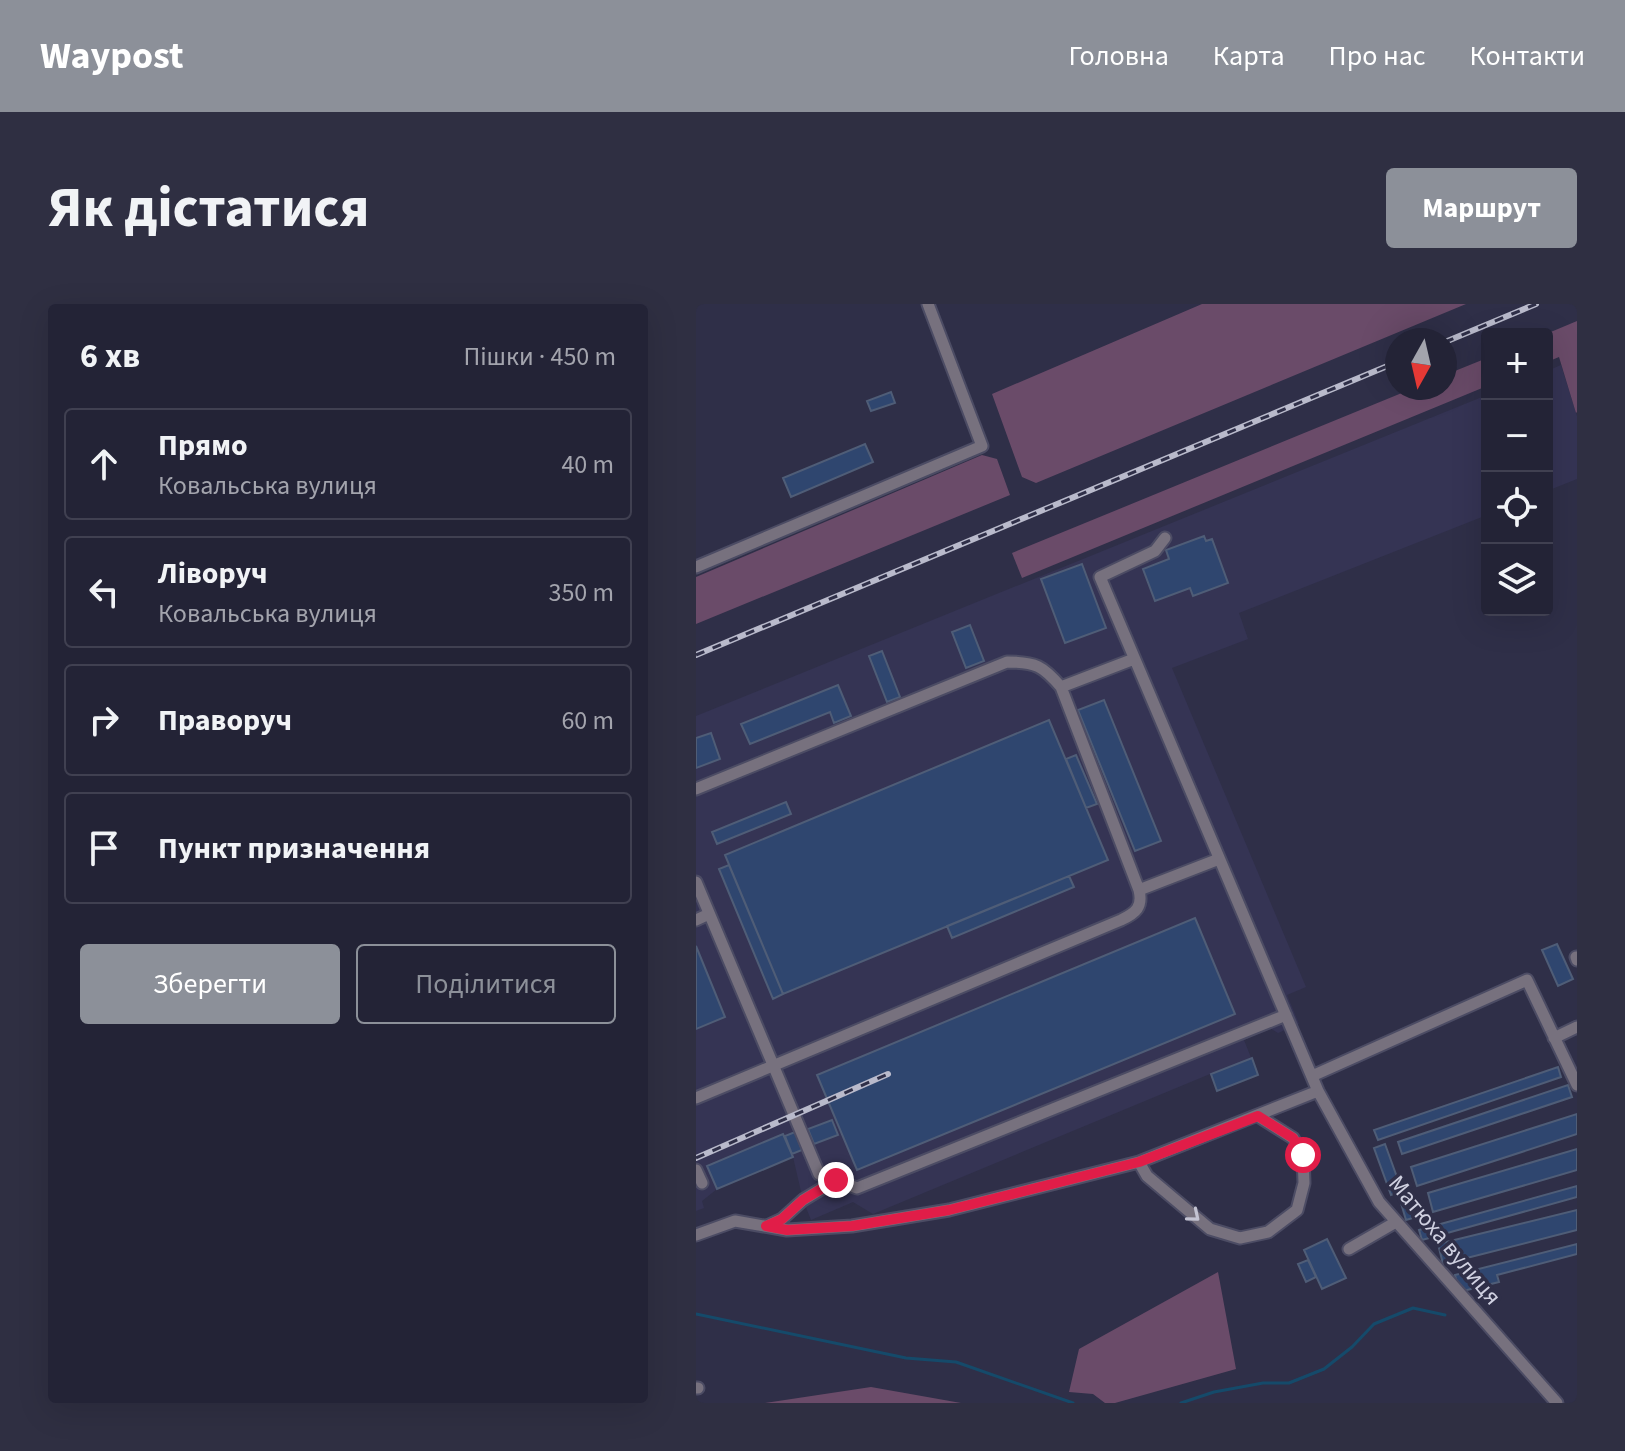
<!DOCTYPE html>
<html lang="uk">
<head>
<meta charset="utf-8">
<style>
	:root { --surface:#232336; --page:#2f2f42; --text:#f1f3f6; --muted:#a3a4ad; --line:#404051; --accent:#8c9099 }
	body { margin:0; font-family:"Source Sans 3",sans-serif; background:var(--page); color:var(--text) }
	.controls { position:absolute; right:24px; top:24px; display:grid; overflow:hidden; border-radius:8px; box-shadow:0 8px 32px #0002 }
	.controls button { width:72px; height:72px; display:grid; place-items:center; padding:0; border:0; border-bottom:2px solid var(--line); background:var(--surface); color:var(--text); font:40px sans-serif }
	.compass { position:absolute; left:689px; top:24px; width:72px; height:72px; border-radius:50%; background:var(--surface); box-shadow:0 8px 32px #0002; rotate:188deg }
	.stop { position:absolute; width:24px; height:24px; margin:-18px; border:6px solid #e11d48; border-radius:50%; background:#fff }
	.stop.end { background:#e11d48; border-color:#fff; box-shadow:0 2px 8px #0008 }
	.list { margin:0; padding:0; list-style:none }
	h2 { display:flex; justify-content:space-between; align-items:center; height:104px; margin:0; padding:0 32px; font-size:34px }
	h2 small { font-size:26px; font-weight:400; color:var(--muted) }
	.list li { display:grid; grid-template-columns:52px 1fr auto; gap:24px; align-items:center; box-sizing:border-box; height:112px; margin:0 16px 16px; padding:0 16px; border:2px solid var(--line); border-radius:8px }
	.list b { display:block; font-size:30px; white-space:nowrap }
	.list p { margin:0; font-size:26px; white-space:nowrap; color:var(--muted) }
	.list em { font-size:26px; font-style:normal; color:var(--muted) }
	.actions { display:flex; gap:16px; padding:24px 32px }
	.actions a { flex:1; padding:18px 0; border:2px solid var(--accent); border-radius:8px; text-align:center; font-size:28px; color:var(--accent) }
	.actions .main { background:var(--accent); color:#fff }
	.icon { flex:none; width:44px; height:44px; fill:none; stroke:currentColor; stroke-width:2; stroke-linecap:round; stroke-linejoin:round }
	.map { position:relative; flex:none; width:881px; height:1099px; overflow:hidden; border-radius:8px }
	header { display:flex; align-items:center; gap:48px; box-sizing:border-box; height:112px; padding:0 40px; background:var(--accent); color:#fff }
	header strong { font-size:38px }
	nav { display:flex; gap:44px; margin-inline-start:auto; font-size:28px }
	.intro { display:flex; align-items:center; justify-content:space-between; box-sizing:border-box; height:192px; padding:0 48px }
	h1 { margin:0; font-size:56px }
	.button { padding:20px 36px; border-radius:8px; background:var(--accent); color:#fff; font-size:28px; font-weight:700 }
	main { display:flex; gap:48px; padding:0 48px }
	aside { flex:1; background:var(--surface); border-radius:8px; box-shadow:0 8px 32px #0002 }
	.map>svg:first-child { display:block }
	.built { fill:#353454 }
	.green { fill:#6a4b69 }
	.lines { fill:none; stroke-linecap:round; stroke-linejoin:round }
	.stream { stroke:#154a6a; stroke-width:3 }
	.building { fill:#2f466f; stroke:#4f5d77; stroke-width:2 }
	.minor-casing { stroke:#4c4c64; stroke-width:15 }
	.minor { stroke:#77717e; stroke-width:11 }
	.rail-casing { stroke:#b9bacb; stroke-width:6 }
	.rail { stroke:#2f2f48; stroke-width:3; stroke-dasharray:9; stroke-linecap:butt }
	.oneway { stroke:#c3c3d2 }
	.route { stroke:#e11d48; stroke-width:10 }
	.labels { text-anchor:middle; stroke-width:7; stroke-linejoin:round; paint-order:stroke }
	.street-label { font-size:24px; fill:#d0d1e1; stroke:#2f2f48 }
</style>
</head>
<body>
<header>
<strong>Waypost</strong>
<nav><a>Головна</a><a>Карта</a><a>Про нас</a><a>Контакти</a></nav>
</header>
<div class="intro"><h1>Як дістатися</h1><a class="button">Маршрут</a></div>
<main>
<aside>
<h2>6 хв<small>Пішки · 450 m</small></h2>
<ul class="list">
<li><svg class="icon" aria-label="ahead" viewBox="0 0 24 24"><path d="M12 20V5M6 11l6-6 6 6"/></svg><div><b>Прямо</b><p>Ковальська вулиця</p></div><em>40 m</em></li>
<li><svg class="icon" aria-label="left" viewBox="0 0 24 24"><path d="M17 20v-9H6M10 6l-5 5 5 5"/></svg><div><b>Ліворуч</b><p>Ковальська вулиця</p></div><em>350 m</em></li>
<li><svg class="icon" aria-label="right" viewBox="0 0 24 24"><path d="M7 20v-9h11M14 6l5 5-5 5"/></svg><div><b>Праворуч</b></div><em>60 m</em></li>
<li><svg class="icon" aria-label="arrive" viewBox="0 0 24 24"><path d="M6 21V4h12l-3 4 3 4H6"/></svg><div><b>Пункт призначення</b></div></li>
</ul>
<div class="actions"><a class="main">Зберегти</a><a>Поділитися</a></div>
</aside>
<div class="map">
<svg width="881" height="1099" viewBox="0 0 881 1099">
	<rect width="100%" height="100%" fill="#2f2f48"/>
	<!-- built -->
	<path class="built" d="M 865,61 L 881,112 L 881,175 L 851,187 L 851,67 Z
		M 791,91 L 791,211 L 543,309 L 552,335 L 476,364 L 610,683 L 591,691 L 603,720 L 582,729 L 574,724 L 548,736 L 562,771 L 521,787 L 514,770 L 177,910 L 157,898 L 115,916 L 107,896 L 97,853 L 21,885 L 6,897 L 8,904 L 0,907 L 0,412 Z"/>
	<!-- green -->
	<path class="green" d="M 506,0 L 770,0 L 340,179 L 326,173 L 296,90 Z
		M 881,17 L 881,108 L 880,109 L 863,53 L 851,58 L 850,30 Z
		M 791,54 L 791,82 L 326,274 L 316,249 L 718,84 L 749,84 L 749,71 Z
		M 286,151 L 301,155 L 314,191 L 0,320 L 0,273 Z
		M 522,968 L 540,1065 L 419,1099 L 409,1099 L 397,1090 L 373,1088 L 383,1045 Z
		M 175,1083 L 265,1099 L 69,1099 Z"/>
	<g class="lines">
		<!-- stream -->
		<path class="stream" d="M 0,1010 L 210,1054 L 260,1058 L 377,1099
			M 485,1099 L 518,1088 L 567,1079 L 593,1079 L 628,1065 L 656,1043 L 678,1020 L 717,1004 L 749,1011"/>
	</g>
	<!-- building -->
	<path class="building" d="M 195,88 L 199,99 L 175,107 L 171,97 Z
		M 169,140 L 177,158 L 95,193 L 87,174 Z
		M 508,232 L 510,237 L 516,235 L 532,279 L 497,292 L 494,284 L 459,297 L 447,265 L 473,255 L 470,246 Z
		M 386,260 L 410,324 L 369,339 L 345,275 Z
		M 274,321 L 288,357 L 270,364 L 256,328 Z
		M 186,347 L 204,393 L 191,398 L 173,352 Z
		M 142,381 L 155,412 L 138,419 L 134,408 L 54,440 L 45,420 Z
		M 408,396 L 465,537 L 439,547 L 382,406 Z
		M 353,416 L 412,556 L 87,690 L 29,551 Z
		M 15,429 L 24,455 L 0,464 L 0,434 Z
		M 380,451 L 401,500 L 390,504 L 370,455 Z
		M 90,498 L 95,510 L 21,540 L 16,528 Z
		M 33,561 L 87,690 L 77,695 L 23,565 Z
		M 373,572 L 378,583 L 256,634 L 251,622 Z
		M 499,614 L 539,710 L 161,866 L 121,771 Z
		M 861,640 L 877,675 L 862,682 L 846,646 Z
		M 0,642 L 29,713 L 0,725 Z
		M 556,754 L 562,771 L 521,787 L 515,770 Z
		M 862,763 L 865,773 L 682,836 L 678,826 Z
		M 872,781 L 876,793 L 706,850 L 702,838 Z
		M 881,810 L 881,830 L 721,882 L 715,863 Z
		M 136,816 L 142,831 L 118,840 L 112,825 Z
		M 99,828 L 106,846 L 96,850 L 89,832 Z
		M 87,830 L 97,853 L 21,885 L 11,862 Z
		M 689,840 L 706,887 L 695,891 L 678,844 Z
		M 881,845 L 881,866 L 737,908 L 732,889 Z
		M 881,882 L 881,893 L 726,936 L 723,926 Z
		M 713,886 L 720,913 L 710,916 L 702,889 Z
		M 881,906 L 881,926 L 747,960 L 742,940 Z
		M 631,935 L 650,974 L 626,985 L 608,946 Z
		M 881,940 L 881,950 L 801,971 L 803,978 L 763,988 L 759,971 Z
		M 612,956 L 620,973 L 610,978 L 602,960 Z"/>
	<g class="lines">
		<!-- minor casing -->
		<g class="minor-casing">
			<path id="minor" d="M 469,234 L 459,247 L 404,273 L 622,787 L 683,898 L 861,1099
				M 0,263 L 286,142 L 232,0
				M 365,383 L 443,586
				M 0,485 L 311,358 C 340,358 347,362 365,383 L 438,355
				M 0,578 L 123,870 L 161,884 L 590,711
				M 0,616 L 13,610
				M 880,653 L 881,656
				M 858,734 L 881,723
				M 616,772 L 831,676 L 881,781
				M 0,794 L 425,616 C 440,609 447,603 443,586 L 523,555
				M 443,858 L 451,872 L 514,925 L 544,934 L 572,928 L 601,906 L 608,879 L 607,851 L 597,834 L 562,812
				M 0,866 L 6,879
				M 71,922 L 86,915 L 107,896 L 140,876
				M 0,931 L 39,917 L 91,926 L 156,922 L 253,906 L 443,858 L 622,787
				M 653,945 L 700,918
				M 0,1084 L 2,1084"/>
		</g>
		<!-- minor -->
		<use href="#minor" class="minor"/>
		<!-- rail casing -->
		<g class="rail-casing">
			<path id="rail" d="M 749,38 L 840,0
				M 0,351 L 701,58
				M 0,854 L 192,770"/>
		</g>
		<!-- rail -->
		<use href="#rail" class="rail"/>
	</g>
	<!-- one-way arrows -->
	<defs><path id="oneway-chevron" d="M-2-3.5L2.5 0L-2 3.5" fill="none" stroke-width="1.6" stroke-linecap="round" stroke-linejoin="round" transform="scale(2)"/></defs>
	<use class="oneway" href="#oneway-chevron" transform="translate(498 912) rotate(40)"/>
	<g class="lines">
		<!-- route -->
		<path class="route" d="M 140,876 L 107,896 L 86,915 L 70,922 L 91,926 L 156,922 L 253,906 L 443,858 L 562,812 L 597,834 L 607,851"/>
	</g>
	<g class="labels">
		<!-- street labels -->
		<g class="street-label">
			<text transform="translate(749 936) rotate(50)" y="8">Матюха вулиця</text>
		</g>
	</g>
</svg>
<div class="controls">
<button>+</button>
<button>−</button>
<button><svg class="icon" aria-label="locate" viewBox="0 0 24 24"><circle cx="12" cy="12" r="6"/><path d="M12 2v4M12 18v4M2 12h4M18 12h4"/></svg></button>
<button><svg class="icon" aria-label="layers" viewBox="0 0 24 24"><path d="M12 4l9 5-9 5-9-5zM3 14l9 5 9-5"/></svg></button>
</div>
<svg class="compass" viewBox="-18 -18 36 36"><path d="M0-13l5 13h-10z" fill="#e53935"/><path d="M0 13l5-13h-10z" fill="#a3a4ad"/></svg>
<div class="stop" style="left:607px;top:851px"></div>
<div class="stop end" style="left:140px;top:876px"></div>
</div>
</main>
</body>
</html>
